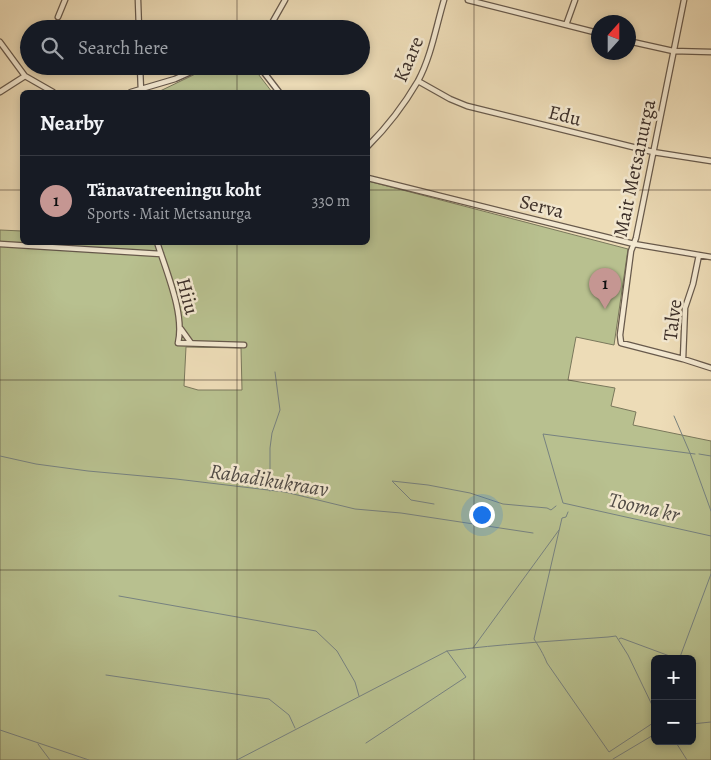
<!DOCTYPE html>
<html lang="en">
<head>
<meta charset="utf-8">
<style>
	:root { --surface:#171b24; --page:#242831; --text:#f1f3f6; --muted:#9ea1a6; --line:#363941; --accent:#c59692 }
	body { margin:0; font-family:Alegreya,serif; background:var(--page); color:var(--text) }
	.controls { position:absolute; right:15px; bottom:15px; display:grid; overflow:hidden; border-radius:8px; box-shadow:0 2px 8px #0003 }
	.controls button { width:45px; height:45px; display:grid; place-items:center; padding:0; border:0; border-bottom:1px solid var(--line); background:var(--surface); color:var(--text); font:25px sans-serif }
	.compass { position:absolute; left:591px; top:15px; width:45px; height:45px; border-radius:50%; background:var(--surface); box-shadow:0 2px 8px #0003; rotate:21deg }
	.you { position:absolute; left:481px; top:514px; width:18px; height:18px; margin:-12px; border:4px solid #fff; border-radius:50%; background:#1a73e8; box-shadow:0 0 0 8px #1a73e833 }
	.badge { display:grid; place-items:center; width:32px; height:32px; border-radius:50%; background:var(--accent); color:#111; font-size:16px; font-weight:700 }
	.pin { position:absolute; translate:-50% -41px; filter:drop-shadow(0 1px 2px #0008) }
	.pin::after { content:''; position:absolute; top:26px; width:18px; height:15px; background:inherit; clip-path:polygon(0 0,100% 0,50% 100%) }
	.list { margin:0; padding:0; list-style:none }
	h2 { display:flex; justify-content:space-between; align-items:center; height:65px; margin:0; padding:0 20px; font-size:21px }
	h2 small { font-size:16px; font-weight:400; color:var(--muted) }
	.list li { display:grid; grid-template-columns:32px 1fr auto; gap:15px; align-items:center; box-sizing:border-box; height:90px; padding:0 20px; border-top:1px solid var(--line) }
	.list b { display:block; font-size:19px; white-space:nowrap }
	.list p { margin:0; font-size:16px; white-space:nowrap; color:var(--muted) }
	.list em { font-size:16px; font-style:normal; color:var(--muted) }
	.icon { flex:none; width:28px; height:28px; fill:none; stroke:currentColor; stroke-width:2; stroke-linecap:round; stroke-linejoin:round }
	.map { position:relative; flex:none; width:711px; height:760px; overflow:hidden }
	.search { position:absolute; background:var(--surface); box-shadow:0 2px 8px #0003; left:20px; top:20px; width:350px; height:55px; display:flex; align-items:center; gap:12px; box-sizing:border-box; padding:0 18px; border-radius:28px; color:var(--muted); font-size:19px }
	.panel { position:absolute; background:var(--surface); box-shadow:0 2px 8px #0003; left:20px; top:90px; width:350px; height:155px; border-radius:8px }
	.map>svg:first-child { display:block }
	.green { fill:#b8c08f; stroke:#7a785c; fill-rule:evenodd }
	.lines { fill:none; stroke-linecap:round; stroke-linejoin:round }
	.stream { stroke:#778280; stroke-width:1 }
	.minor-casing { stroke:#685a4c; stroke-width:7 }
	.minor { stroke:#f3e8d0; stroke-width:4.5 }
	.grid { fill:none; stroke:#3c2f29; stroke-width:1; stroke-opacity:0.55 }
	.labels { text-anchor:middle; stroke-width:5; stroke-linejoin:round; paint-order:stroke }
	.street-label { font-size:20px; fill:#3c2f29; stroke:#f3e8d0 }
	.water-label { font-size:21px; font-style:italic; fill:#504b46; stroke:#f3e8d0 }
</style>
</head>
<body>
<div class="map">
<svg width="711" height="760" viewBox="0 0 711 760">
	<rect width="100%" height="100%" fill="#eddcb7"/>
	<filter id="stains"><feTurbulence type="fractalNoise" baseFrequency=".004" numOctaves="4"/><feColorMatrix values="0 0 0 0 .2 0 0 0 0 .09 0 0 0 0 .02 0 0 0 .5 -.17"/></filter>
	<radialGradient id="worn" r=".72"><stop offset=".6" stop-color="#630" stop-opacity="0"/><stop offset="1" stop-color="#630" stop-opacity=".3"/></radialGradient>
	<!-- green -->
	<path class="green" d="M 212,66 L 252,66 L 272,92 L 158,92 Z
		M 368,181 L 628,249 L 614,345 L 576,337 L 568,380 L 615,388 L 611,406 L 636,412 L 633,425 L 711,441 L 711,760 L 0,760 L 0,230 L 22,231 L 22,242 L 368,242 ZM 186,347 L 241,348 L 242,390 L 198,390 L 184,386 ZM 655,659 L 692,659 L 692,741 L 655,741 Z"/>
	<g class="lines">
		<!-- stream -->
		<path class="stream" d="M 674,416 L 690,453 L 711,511
			M 695,454 L 543,434 L 563,503 L 711,536
			M 699,454 L 711,456
			M 0,456 L 36,464 L 88,471 L 176,479 L 285,492 L 355,509 L 401,513 L 533,533
			M 270,491 L 270,448 L 272,433 L 280,410 L 275,372
			M 434,504 L 411,500 L 392,481 L 428,485 L 470,493 L 503,504 L 547,508 L 551,510 L 556,506
			M 119,596 L 316,631 L 337,651 L 355,682 L 359,696
			M 619,639 L 621,638 L 675,658 L 680,657 L 711,574
			M 473,648 L 559,530
			M 106,675 L 269,699 L 289,715 L 295,728
			M 692,724 L 711,722
			M 0,730 L 89,760
			M 675,741 L 687,760
			M 366,743 L 466,677 L 447,651
			M 38,744 L 50,760
			M 613,759 L 655,734
			M 237,760 L 447,651 C 501,644 555,641 608,637 L 616,636 L 628,655 L 653,707 L 653,723 L 609,752 L 547,663 C 544,655 538,645 534,639 L 562,518 L 566,517 L 568,512"/>
		<!-- minor casing -->
		<g class="minor-casing">
			<path id="minor" d="M 138,0 L 139,29
				M 468,0 L 598,33
				M 684,0 L 636,238 L 631,251 L 620,335 L 621,343 L 683,359 L 711,368
				M 58,17 L 65,0
				M 566,25 L 575,0
				M 265,29 L 272,23 L 285,0
				M 628,41 L 673,51 L 711,52
				M 0,42 L 25,76 L 53,92
				M 140,66 L 141,92
				M 259,66 L 279,92
				M 418,81 L 450,99 L 467,106 L 653,152 L 711,161
				M 0,92 L 25,76
				M 131,92 L 175,79 L 204,66
				M 368,146 C 387,127 404,105 418,81 C 431,57 436,27 444,0
				M 368,178 L 634,244 L 711,257
				M 157,242 C 166,271 185,314 178,343 L 244,345
				M 0,244 L 161,254
				M 181,329 L 191,343
				M 683,359 L 685,308 L 693,284 L 699,255"/>
		</g>
		<!-- minor -->
		<use href="#minor" class="minor"/>
	</g>
	<!-- grid -->
	<path class="grid" d="M 237,0 L 237,29M 474,0 L 474,760M 237,66 L 237,92M 0,190 L 22,190M 368,190 L 711,190M 237,242 L 237,760M 0,380 L 711,380M 0,570 L 711,570"/>
	<g class="labels">
		<!-- street labels -->
		<g class="street-label">
			<text transform="translate(408 59) rotate(-67)" y="7">Kaare</text>
			<text transform="translate(565 115) rotate(14)" y="7">Edu</text>
			<text transform="translate(634 168) rotate(-78)" y="7">Mait Metsanurga</text>
			<text transform="translate(542 206) rotate(14)" y="7">Serva</text>
			<text transform="translate(188 296) rotate(75)" y="7">Hiiu</text>
			<text transform="translate(672 320) rotate(-83)" y="7">Talve</text>
		</g>
		<!-- water labels -->
		<g class="water-label">
			<text transform="translate(269 480) rotate(9)" y="7">Rabadikukraav</text>
			<text transform="translate(644 507) rotate(13)" y="7">Tooma kr</text>
		</g>
	</g>
	<rect width="100%" height="100%" filter="url(#stains)"/>
	<rect width="100%" height="100%" fill="url(#worn)"/>
</svg>
<div class="controls">
<button>+</button>
<button>−</button>
</div>
<svg class="compass" viewBox="-18 -18 36 36"><path d="M0-13l5 13h-10z" fill="#e53935"/><path d="M0 13l5-13h-10z" fill="#9ea1a6"/></svg>
<div class="you"></div>
<div class="pin badge" style="left:605px;top:309px">1</div>
<div class="search"><svg class="icon" aria-label="search" viewBox="0 0 24 24"><circle cx="10" cy="10" r="6"/><path d="M15 15l6 6"/></svg>Search here</div>
<section class="panel">
<h2>Nearby<small></small></h2>
<ul class="list">
<li><span class="badge">1</span><div><b>Tänavatreeningu koht</b><p>Sports · Mait Metsanurga</p></div><em>330 m</em></li>
</ul>
</section>
</div>
</body>
</html>
